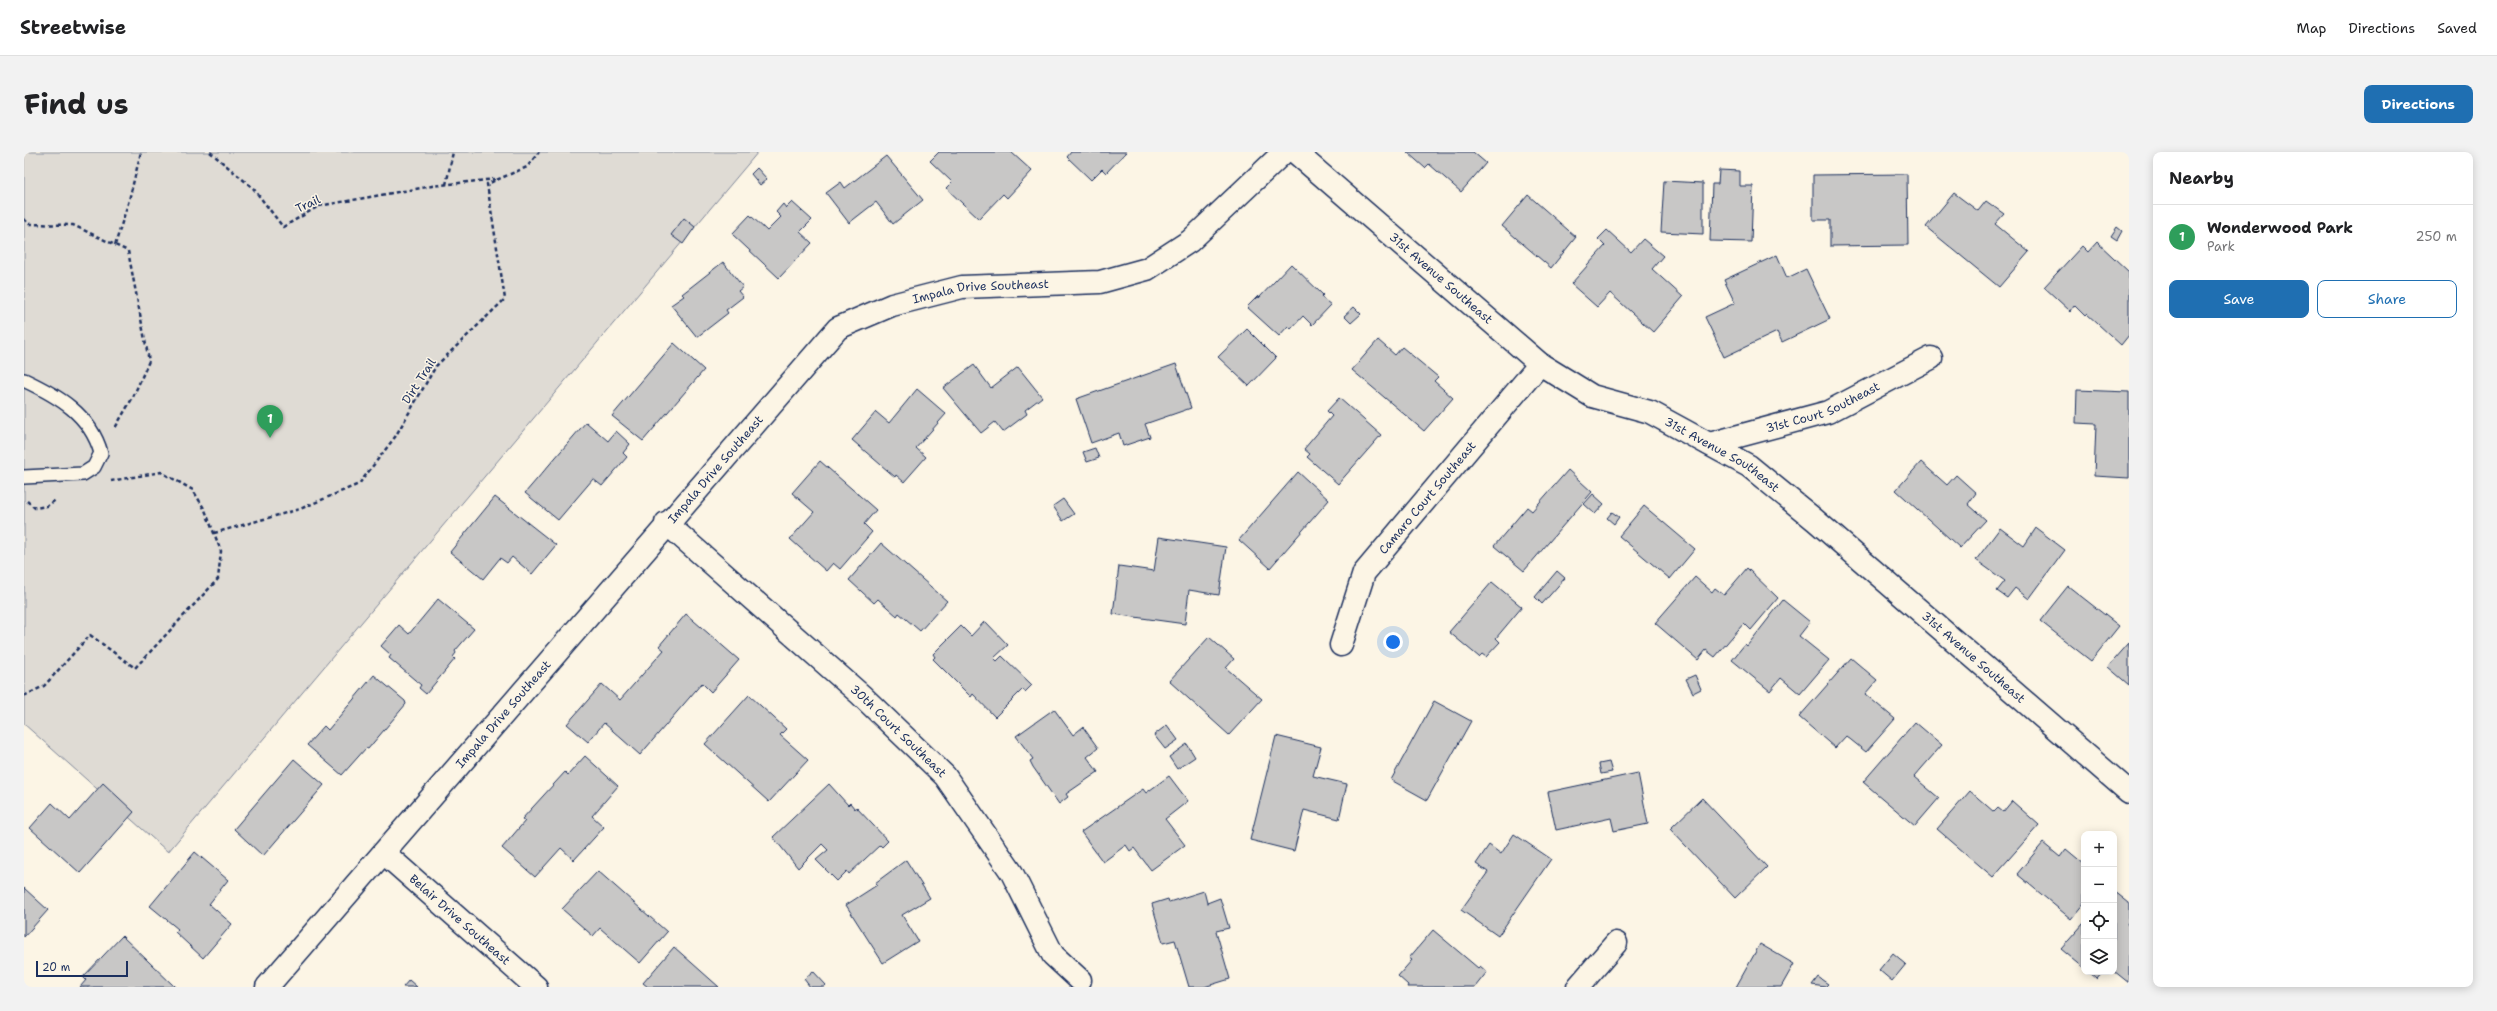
<!DOCTYPE html>
<html lang="en">
<head>
<meta charset="utf-8">
<style>
	:root { --surface:#fff; --page:#f2f2f2; --text:#202124; --muted:#757577; --line:#e0e0e0; --accent:#1f6fb2 }
	body { margin:0; font-family:"Shantell Sans",sans-serif; background:var(--page); color:var(--text) }
	.controls { position:absolute; right:12px; bottom:12px; display:grid; overflow:hidden; border-radius:8px; box-shadow:0 2px 10px #0003 }
	.controls button { width:36px; height:36px; display:grid; place-items:center; padding:0; border:0; border-bottom:1px solid var(--line); background:var(--surface); color:var(--text); font:20px sans-serif }
	.scale { position:absolute; left:12px; bottom:10px; width:92px; box-sizing:border-box; padding-left:4px; border:2px solid #1b2f5e; border-top:0; font-size:11px; line-height:14px; white-space:nowrap; color:#1b2f5e; -webkit-text-stroke:3px #fcf5e5; paint-order:stroke }
	.you { position:absolute; left:1369px; top:490px; width:14px; height:14px; margin:-10px; border:3px solid #fff; border-radius:50%; background:#1a73e8; box-shadow:0 0 0 6px #1a73e833 }
	.badge { display:grid; place-items:center; width:26px; height:26px; border-radius:50%; background:var(--accent); color:#fff; font-size:13px; font-weight:700 }
	.pin { position:absolute; translate:-50% -33px; filter:drop-shadow(0 1px 2px #0008) }
	.pin::after { content:''; position:absolute; top:21px; width:14px; height:12px; background:inherit; clip-path:polygon(0 0,100% 0,50% 100%) }
	.list { margin:0; padding:0; list-style:none }
	h2 { display:flex; justify-content:space-between; align-items:center; height:52px; margin:0; padding:0 16px; font-size:17px }
	h2 small { font-size:13px; font-weight:400; color:var(--muted) }
	.list li { display:grid; grid-template-columns:26px 1fr auto; gap:12px; align-items:center; box-sizing:border-box; height:64px; padding:0 16px; border-top:1px solid var(--line) }
	.list b { display:block; font-size:15px; white-space:nowrap }
	.list p { margin:0; font-size:13px; white-space:nowrap; color:var(--muted) }
	.list em { font-size:13px; font-style:normal; color:var(--muted) }
	.actions { display:flex; gap:8px; padding:12px 16px }
	.actions a { flex:1; padding:9px 0; border:1px solid var(--accent); border-radius:8px; text-align:center; font-size:14px; color:var(--accent) }
	.actions .main { background:var(--accent); color:#fff }
	.icon { flex:none; width:22px; height:22px; fill:none; stroke:currentColor; stroke-width:2; stroke-linecap:round; stroke-linejoin:round }
	.map { position:relative; flex:none; width:2105px; height:835px; overflow:hidden; border-radius:8px }
	header { display:flex; align-items:center; gap:24px; box-sizing:border-box; height:56px; padding:0 20px; background:var(--surface); border-bottom:1px solid var(--line) }
	header strong { font-size:19px }
	nav { display:flex; gap:22px; margin-inline-start:auto; font-size:14px }
	.intro { display:flex; align-items:center; justify-content:space-between; box-sizing:border-box; height:96px; padding:0 24px }
	h1 { margin:0; font-size:28px }
	.button { padding:10px 18px; border-radius:8px; background:var(--accent); color:#fff; font-size:14px; font-weight:700 }
	main { display:flex; gap:24px; padding:0 24px }
	aside { flex:1; background:var(--surface); border-radius:8px; box-shadow:0 2px 10px #0003 }
	.map>svg:first-child { display:block }
	.green { fill:#dfdbd4; stroke:#7d8599 }
	.building { fill:#c8c7c6; stroke:#1b2f5e }
	.lines { fill:none; stroke-linecap:round; stroke-linejoin:round }
	.service-casing { stroke:#1b2f5e; stroke-width:16 }
	.minor-casing { stroke:#1b2f5e; stroke-width:25 }
	.path { stroke:#1b2f5e; stroke-width:2.5; stroke-dasharray:4 3; stroke-linecap:butt }
	.service { stroke:#fcf5e5; stroke-width:13 }
	.minor { stroke:#fcf5e5; stroke-width:22 }
	.labels { text-anchor:middle; stroke-width:3; stroke-linejoin:round; paint-order:stroke }
	.street-label { font-size:12px; fill:#1b2f5e; stroke:#fcf5e5 }
</style>
</head>
<body>
<header>
<strong>Streetwise</strong>
<nav><a>Map</a><a>Directions</a><a>Saved</a></nav>
</header>
<div class="intro"><h1>Find us</h1><a class="button">Directions</a></div>
<main>
<div class="map">
<svg width="2105" height="835" viewBox="0 0 2105 835">
	<rect width="100%" height="100%" fill="#fcf5e5"/>
	<filter id="ink" filterUnits="userSpaceOnUse"><feTurbulence type="fractalNoise" baseFrequency=".025" numOctaves="2"/><feDisplacementMap in="SourceGraphic" scale="8" xChannelSelector="R" yChannelSelector="G"/><feConvolveMatrix kernelMatrix="1 2 1 2 8 2 1 2 1" color-interpolation-filters="sRGB"/></filter>
	<g filter="url(#ink)">
		<!-- green -->
		<path class="green" d="M 0,0 L 734,0 L 144,700 L 0,572 Z"/>
		<!-- building -->
		<path class="building" d="M 915,0 L 987,0 L 1008,19 L 983,46 L 979,42 L 955,67 L 922,36 L 928,30 L 906,9 Z
			M 1047,0 L 1102,0 L 1082,21 L 1078,17 L 1067,28 L 1043,5 Z
			M 1383,0 L 1449,0 L 1462,11 L 1437,40 L 1405,12 L 1401,16 Z
			M 862,4 L 899,48 L 869,72 L 852,50 L 825,71 L 802,41 L 817,30 L 821,36 Z
			M 733,16 L 743,27 L 736,33 L 727,22 Z
			M 1695,18 L 1716,19 L 1716,34 L 1729,34 L 1727,90 L 1686,89 L 1688,32 L 1694,32 Z
			M 1883,22 L 1884,93 L 1806,94 L 1806,68 L 1789,68 L 1789,23 Z
			M 1640,29 L 1679,31 L 1679,82 L 1637,80 Z
			M 1930,41 L 1954,59 L 1962,49 L 1980,62 L 1971,72 L 2005,100 L 1975,135 L 1902,75 Z
			M 1504,43 L 1552,85 L 1527,116 L 1478,74 Z
			M 768,50 L 788,68 L 776,80 L 788,91 L 755,126 L 708,82 L 726,63 L 743,79 L 757,65 L 752,60 L 759,52 L 762,56 Z
			M 660,66 L 671,75 L 659,92 L 647,83 Z
			M 2093,75 L 2098,79 L 2093,88 L 2087,84 Z
			M 1583,78 L 1607,100 L 1619,87 L 1639,104 L 1628,117 L 1659,145 L 1629,180 L 1586,141 L 1573,155 L 1547,132 L 1581,94 L 1574,87 Z
			M 2073,90 L 2105,120 L 2105,183 L 2097,193 L 2063,162 L 2061,164 L 2050,153 L 2046,159 L 2020,135 L 2058,94 L 2064,100 Z
			M 1753,103 L 1763,126 L 1782,117 L 1806,167 L 1758,190 L 1753,180 L 1700,205 L 1681,165 L 1711,151 L 1700,128 Z
			M 699,110 L 719,135 L 714,139 L 719,145 L 702,158 L 704,161 L 673,185 L 647,153 L 660,144 L 658,142 Z
			M 1267,112 L 1299,143 L 1297,145 L 1307,153 L 1288,173 L 1279,164 L 1267,177 L 1264,174 L 1255,184 L 1223,155 L 1234,144 L 1235,146 Z
			M 1330,155 L 1337,162 L 1327,171 L 1320,164 Z
			M 1223,177 L 1252,206 L 1225,234 L 1194,205 Z
			M 1354,188 L 1371,203 L 1378,195 L 1414,225 L 1410,229 L 1429,246 L 1400,279 L 1328,218 Z
			M 650,191 L 680,218 L 619,289 L 588,264 Z
			M 1152,212 L 1167,256 L 1121,272 L 1126,285 L 1099,294 L 1095,281 L 1067,291 L 1052,247 Z
			M 950,213 L 967,236 L 994,215 L 1018,245 L 1001,258 L 1003,262 L 979,280 L 971,270 L 957,281 L 919,236 Z
			M 893,237 L 922,262 L 892,296 L 902,305 L 880,330 L 872,323 L 871,325 L 828,288 L 852,260 L 865,271 Z
			M 2053,238 L 2105,240 L 2105,326 L 2070,324 L 2072,272 L 2052,271 Z
			M 1315,246 L 1357,283 L 1314,332 L 1283,305 L 1286,302 L 1280,297 L 1308,264 L 1303,259 Z
			M 562,270 L 584,289 L 592,279 L 606,292 L 599,301 L 603,305 L 578,334 L 569,327 L 534,368 L 501,341 Z
			M 1071,296 L 1075,306 L 1063,310 L 1059,300 Z
			M 796,309 L 852,358 L 840,372 L 848,380 L 816,417 L 809,411 L 802,419 L 766,387 L 790,360 L 768,341 Z
			M 1897,310 L 1923,333 L 1932,323 L 1952,341 L 1944,352 L 1962,368 L 1936,396 L 1872,338 Z
			M 1544,318 L 1568,340 L 1500,419 L 1470,394 L 1503,355 L 1508,359 Z
			M 1274,320 L 1305,348 L 1246,416 L 1215,388 Z
			M 1569,342 L 1580,352 L 1571,362 L 1560,352 Z
			M 471,345 L 532,393 L 508,422 L 488,405 L 483,411 L 476,406 L 459,427 L 426,400 Z
			M 1039,347 L 1050,362 L 1039,369 L 1029,354 Z
			M 1620,354 L 1671,397 L 1646,427 L 1595,384 Z
			M 1588,360 L 1595,365 L 1590,372 L 1583,366 Z
			M 1976,376 L 2000,394 L 2012,376 L 2041,398 L 2005,447 L 1991,436 L 1983,446 L 1973,439 L 1981,429 L 1952,408 Z
			M 1135,385 L 1202,395 L 1195,443 L 1165,438 L 1161,472 L 1089,462 L 1095,414 L 1130,419 Z
			M 857,391 L 923,449 L 896,479 L 875,461 L 873,464 L 854,447 L 850,451 L 825,428 Z
			M 1723,416 L 1754,446 L 1727,478 L 1720,471 L 1691,505 L 1682,498 L 1674,508 L 1631,471 L 1671,425 L 1688,440 L 1691,436 L 1700,443 Z
			M 1533,419 L 1541,426 L 1518,452 L 1511,445 Z
			M 1468,430 L 1498,455 L 1472,486 L 1476,490 L 1462,505 L 1458,502 L 1455,505 L 1425,480 Z
			M 2044,434 L 2095,474 L 2067,509 L 2016,469 Z
			M 414,447 L 450,477 L 431,499 L 432,501 L 429,505 L 431,507 L 402,542 L 395,536 L 397,533 L 365,506 L 367,503 L 357,494 L 375,473 L 385,482 Z
			M 1759,448 L 1786,470 L 1775,484 L 1805,508 L 1776,542 L 1757,526 L 1746,539 L 1708,508 L 1721,492 L 1723,494 Z
			M 662,462 L 715,508 L 687,540 L 678,531 L 616,603 L 580,571 L 564,590 L 543,572 L 578,532 L 596,548 L 640,498 L 635,494 Z
			M 961,469 L 984,493 L 970,506 L 973,509 L 978,504 L 1008,533 L 1001,540 L 999,537 L 971,565 L 949,542 L 947,545 L 909,507 L 911,505 L 909,502 L 937,474 L 947,484 Z
			M 1185,485 L 1210,507 L 1202,516 L 1238,547 L 1205,583 L 1145,529 Z
			M 2105,491 L 2105,533 L 2084,515 Z
			M 1827,506 L 1853,528 L 1841,542 L 1871,567 L 1842,600 L 1822,584 L 1811,596 L 1775,565 Z
			M 350,523 L 381,549 L 382,552 L 344,597 L 342,596 L 318,623 L 283,593 L 300,574 L 304,578 Z
			M 1671,523 L 1677,537 L 1669,541 L 1662,527 Z
			M 725,543 L 762,577 L 756,583 L 784,608 L 745,650 L 681,592 Z
			M 1410,549 L 1447,569 L 1403,648 L 1367,628 Z
			M 1030,557 L 1049,583 L 1059,575 L 1074,596 L 1063,605 L 1074,620 L 1042,642 L 1044,645 L 1035,652 L 1009,615 L 1006,609 L 1009,607 L 992,584 Z
			M 1891,570 L 1918,593 L 1890,625 L 1915,646 L 1891,674 L 1839,630 Z
			M 1143,573 L 1154,588 L 1141,597 L 1130,583 Z
			M 1252,584 L 1297,595 L 1289,624 L 1323,632 L 1315,667 L 1280,658 L 1270,699 L 1226,688 Z
			M 1163,592 L 1171,605 L 1153,617 L 1145,605 Z
			M 561,604 L 594,634 L 568,664 L 580,675 L 550,708 L 537,696 L 511,725 L 478,696 L 501,669 L 498,667 L 541,620 L 544,623 Z
			M 270,607 L 300,633 L 239,704 L 210,677 Z
			M 1585,610 L 1588,620 L 1577,622 L 1575,612 Z
			M 1614,621 L 1624,672 L 1590,679 L 1587,666 L 1532,678 L 1524,640 Z
			M 1145,624 L 1164,649 L 1141,667 L 1161,693 L 1127,718 L 1110,696 L 1106,699 L 1102,693 L 1079,710 L 1057,680 L 1119,637 L 1122,641 Z
			M 79,631 L 110,660 L 56,721 L 6,676 L 28,651 L 46,668 Z
			M 805,632 L 824,653 L 826,651 L 831,657 L 832,655 L 864,689 L 858,695 L 856,693 L 825,722 L 823,719 L 813,729 L 792,708 L 804,698 L 798,692 L 774,716 L 749,685 Z
			M 1946,639 L 1970,660 L 1974,656 L 1979,660 L 1988,649 L 2015,673 L 1969,725 L 1913,677 Z
			M 1678,646 L 1743,715 L 1711,746 L 1646,677 Z
			M 1490,682 L 1527,707 L 1474,784 L 1437,758 L 1464,720 L 1452,712 L 1465,693 L 1477,702 Z
			M 2019,691 L 2036,705 L 2042,697 L 2060,712 L 2060,751 L 2047,767 L 1993,722 Z
			M 171,700 L 204,728 L 185,752 L 208,772 L 179,806 L 151,780 L 154,777 L 126,754 Z
			M 882,708 L 906,746 L 878,763 L 894,789 L 859,811 L 822,753 L 853,733 L 851,731 Z
			M 574,719 L 643,780 L 616,811 L 576,776 L 569,784 L 538,757 Z
			M 0,736 L 24,758 L 0,785 Z
			M 1180,739 L 1183,751 L 1196,746 L 1205,776 L 1192,779 L 1206,827 L 1180,835 L 1165,835 L 1151,788 L 1139,791 L 1128,752 L 1144,747 L 1145,750 Z
			M 2090,739 L 2105,751 L 2105,769 L 2103,772 L 2105,774 L 2105,831 L 2090,819 Z
			M 2060,771 L 2060,816 L 2037,797 Z
			M 1409,778 L 1454,816 L 1456,814 L 1463,820 L 1451,835 L 1383,835 L 1384,833 L 1374,824 L 1388,808 L 1385,806 Z
			M 98,784 L 151,835 L 56,835 L 62,828 L 59,825 Z
			M 1736,792 L 1770,812 L 1757,835 L 1712,835 Z
			M 650,795 L 695,835 L 624,835 L 619,831 Z
			M 1869,801 L 1882,812 L 1868,829 L 1855,818 Z
			M 789,819 L 802,833 L 800,835 L 786,835 L 780,827 Z
			M 2065,820 L 2079,820 L 2073,827 Z
			M 1794,825 L 1804,832 L 1801,835 L 1788,833 Z
			M 385,828 L 393,835 L 379,835 Z"/>
		<g class="lines">
			<!-- service casing -->
			<g class="service-casing">
				<path id="service" d="M 0,228 C 34,244 66,262 77,301 L 70,315 L 59,322 L 0,325"/>
			</g>
			<!-- minor casing -->
			<g class="minor-casing">
				<g id="minor">
					<path id="s1" d="M 1271,0 L 1516,212 L 1568,244 L 1626,260 L 1725,314 L 1791,368 L 2105,640"/>
					<path id="s2" d="M 1685,292 L 1804,260 L 1907,206"/>
					<path id="s3" d="M 642,371 L 837,543 L 921,624 L 988,721 L 1029,803 L 1056,828"/>
					<path id="s4" d="M 1317,493 L 1340,421 L 1516,212"/>
					<path id="s5" d="M 360,701 L 512,835"/>
					<path id="s6" d="M 243,835 L 814,176 L 868,153 L 938,135 L 1076,130 L 1123,117 L 1166,89 L 1260,0"/>
					<path d="M 1554,835 L 1592,791"/>
				</g>
			</g>
			<!-- path -->
			<path class="path" d="M 186,0 L 229,36 L 259,75 L 295,54 L 408,34 L 471,27
				M 422,33 L 429,0
				M 0,67 L 5,72 L 49,73 L 104,99 L 125,209 L 109,245 L 91,276
				M 91,93 L 105,48 L 117,0
				M 3,349 L 11,356 L 23,354 L 33,347
				M 190,381 L 276,357 L 335,332 L 371,285 L 412,214 L 481,147 L 463,32 L 503,15 L 515,0
				M 0,544 L 20,534 L 66,483 L 111,516 L 194,427 L 197,399 L 181,358 L 169,338 L 137,320 L 87,329"/>
			<!-- service -->
			<use href="#service" class="service"/>
			<!-- minor -->
			<use href="#minor" class="minor"/>
		</g>
	</g>
	<g class="labels">
		<!-- street labels -->
		<g class="street-label">
			<text transform="translate(284 52) rotate(-25)" y="4">Trail</text>
			<text dy="4" stroke="none"><textPath href="#s1" startOffset="193">31st Avenue Southeast</textPath></text>
			<text dy="4" stroke="none"><textPath href="#s6" startOffset="1021">Impala Drive Southeast</textPath></text>
			<text transform="translate(395 229) rotate(-57)" y="4">Dirt Trail</text>
			<text dy="4" stroke="none"><textPath href="#s2" startOffset="120">31st Court Southeast</textPath></text>
			<text dy="4" stroke="none"><textPath href="#s1" startOffset="529">31st Avenue Southeast</textPath></text>
			<text dy="4" stroke="none"><textPath href="#s6" startOffset="685">Impala Drive Southeast</textPath></text>
			<text dy="4" stroke="none"><textPath href="#s4" startOffset="174">Camaro Court Southeast</textPath></text>
			<text dy="4" stroke="none"><textPath href="#s1" startOffset="853">31st Avenue Southeast</textPath></text>
			<text dy="4" stroke="none"><textPath href="#s6" startOffset="361">Impala Drive Southeast</textPath></text>
			<text dy="4" stroke="none"><textPath href="#s3" startOffset="312">30th Court Southeast</textPath></text>
			<text dy="4" stroke="none"><textPath href="#s5" startOffset="101">Belair Drive Southeast</textPath></text>
		</g>
	</g>
</svg>
<div class="controls">
<button>+</button>
<button>−</button>
<button><svg class="icon" aria-label="locate" viewBox="0 0 24 24"><circle cx="12" cy="12" r="6"/><path d="M12 2v4M12 18v4M2 12h4M18 12h4"/></svg></button>
<button><svg class="icon" aria-label="layers" viewBox="0 0 24 24"><path d="M12 4l9 5-9 5-9-5zM3 14l9 5 9-5"/></svg></button>
</div>
<div class="scale">20 m</div>
<div class="you"></div>
<div class="pin badge" style="left:246px;top:286px;background:#2e9e5b">1</div>
</div>
<aside>
<h2>Nearby<small></small></h2>
<ul class="list">
<li><span class="badge" style="background:#2e9e5b">1</span><div><b>Wonderwood Park</b><p>Park</p></div><em>250 m</em></li>
</ul>
<div class="actions"><a class="main">Save</a><a>Share</a></div>
</aside>
</main>
</body>
</html>
